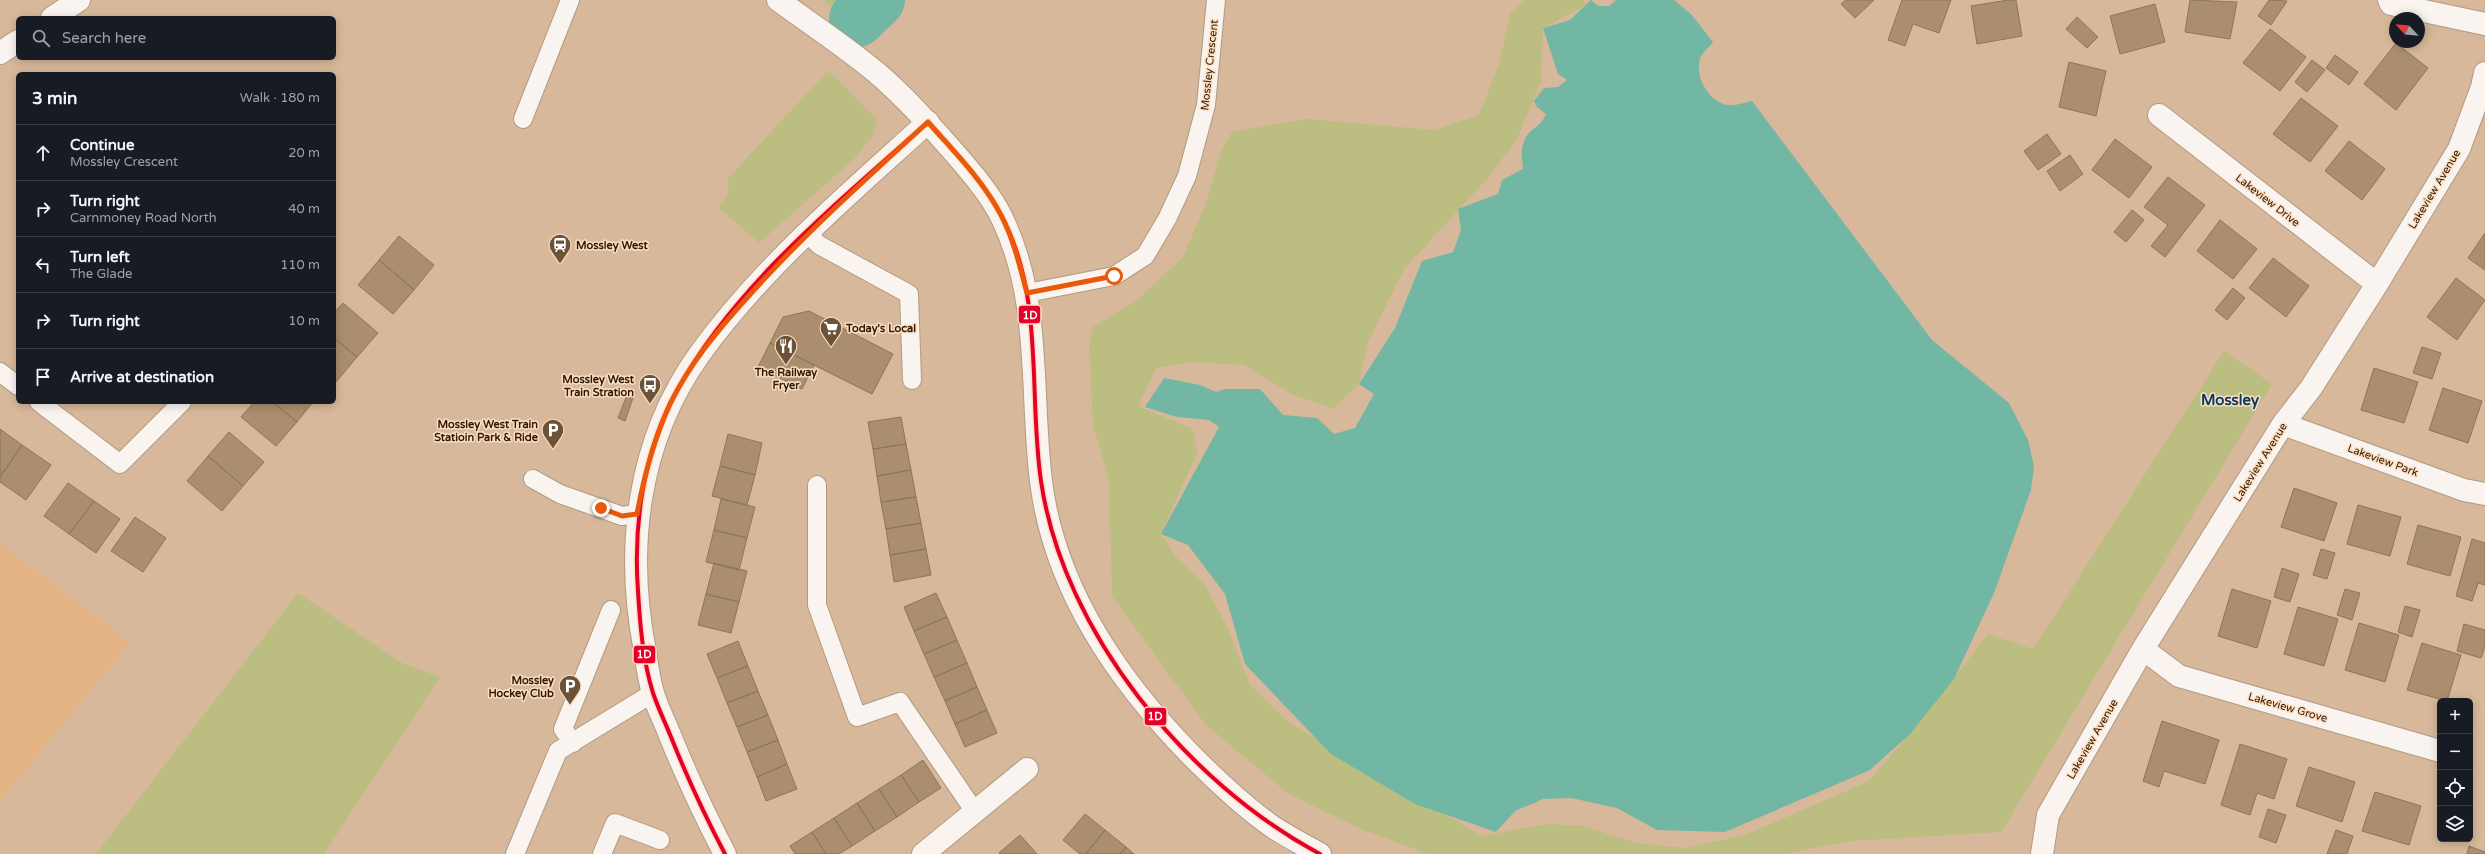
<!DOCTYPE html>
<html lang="en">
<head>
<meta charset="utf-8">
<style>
	:root { --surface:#171b24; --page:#20242c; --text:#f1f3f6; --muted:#9ea1a6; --line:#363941 }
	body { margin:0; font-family:"Varela Round",sans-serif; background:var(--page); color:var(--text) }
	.controls { position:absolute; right:12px; bottom:12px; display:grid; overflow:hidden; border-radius:6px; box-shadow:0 2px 10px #0003 }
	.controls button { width:36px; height:36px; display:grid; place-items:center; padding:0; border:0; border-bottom:1px solid var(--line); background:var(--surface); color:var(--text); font:20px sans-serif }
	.compass { position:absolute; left:2389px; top:12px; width:36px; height:36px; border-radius:50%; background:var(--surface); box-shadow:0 2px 10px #0003; rotate:296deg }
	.stop { position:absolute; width:12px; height:12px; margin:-9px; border:3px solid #ea580c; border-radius:50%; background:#fff }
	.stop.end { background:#ea580c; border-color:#fff; box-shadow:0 1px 4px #0008 }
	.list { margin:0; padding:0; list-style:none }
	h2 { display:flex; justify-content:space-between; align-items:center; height:52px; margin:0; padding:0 16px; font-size:17px }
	h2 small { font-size:13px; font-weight:400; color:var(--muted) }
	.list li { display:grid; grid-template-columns:26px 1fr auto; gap:12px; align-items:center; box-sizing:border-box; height:56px; padding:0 16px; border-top:1px solid var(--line) }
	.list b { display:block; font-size:15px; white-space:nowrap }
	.list p { margin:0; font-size:13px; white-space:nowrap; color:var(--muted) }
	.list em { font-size:13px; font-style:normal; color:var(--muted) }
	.icon { flex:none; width:22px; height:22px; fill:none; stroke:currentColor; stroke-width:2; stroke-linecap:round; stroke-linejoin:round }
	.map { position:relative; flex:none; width:2485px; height:854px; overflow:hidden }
	.search { position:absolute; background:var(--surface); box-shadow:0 2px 10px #0003; left:16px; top:16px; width:320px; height:44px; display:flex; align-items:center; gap:10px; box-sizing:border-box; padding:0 14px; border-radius:6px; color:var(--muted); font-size:15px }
	.panel { position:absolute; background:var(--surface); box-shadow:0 2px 10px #0003; left:16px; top:72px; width:320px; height:332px; border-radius:6px }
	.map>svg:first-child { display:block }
	.built { fill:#e4b383 }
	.green { fill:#bbbe80 }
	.water { fill:#72b6a4 }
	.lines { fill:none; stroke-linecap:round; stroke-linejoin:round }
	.river { stroke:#72b6a4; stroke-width:56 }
	.building { fill:#aa8e6e; stroke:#8d755b }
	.service-casing { stroke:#b29a81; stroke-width:20 }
	.minor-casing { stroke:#b29a81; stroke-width:24 }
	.tertiary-casing { stroke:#b29a81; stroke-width:24 }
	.secondary-casing { stroke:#b29a81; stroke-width:24 }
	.service { stroke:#f9f4f0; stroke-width:18 }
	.minor { stroke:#f9f4f0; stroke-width:22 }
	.tertiary { stroke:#f9f4f0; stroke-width:22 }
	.secondary { stroke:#f9f4f0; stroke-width:22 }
	.bus-1-casing { stroke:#fddfc4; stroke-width:7 }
	.bus-1 { stroke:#e4002b; stroke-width:4 }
	.route { stroke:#ea580c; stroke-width:5 }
	.labels { text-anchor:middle; stroke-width:3; stroke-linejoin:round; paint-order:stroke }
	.street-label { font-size:11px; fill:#311b04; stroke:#fddfc4 }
	.poi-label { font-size:11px; font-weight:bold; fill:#311b04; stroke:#fddfc4; text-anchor:end }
	.district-label { font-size:15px; font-weight:bold; fill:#063b5e; stroke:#fddfc4 }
	.line-badge { stroke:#fddfc4; stroke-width:1.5 }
	.badge-label { font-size:11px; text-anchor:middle; font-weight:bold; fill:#fff }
</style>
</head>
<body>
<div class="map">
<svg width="2485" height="854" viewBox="0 0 2485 854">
	<rect width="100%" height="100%" fill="#d7b89a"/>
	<!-- built -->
	<path class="built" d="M 0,543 L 130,643 L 0,801 Z"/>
	<!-- green -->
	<path class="green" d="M 825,0 L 905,0 L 868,33 L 824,1 Z
		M 1524,0 L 1583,0 L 1586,5 L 1543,28 L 1541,81 L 1517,139 L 1487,179 L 1404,269 L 1368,342 L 1359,384 L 1334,409 L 1293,395 L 1244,365 L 1190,362 L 1156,368 L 1138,406 L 1193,429 L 1197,453 L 1161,534 L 1177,558 L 1205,585 L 1227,627 L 1250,685 L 1291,724 L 1482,836 L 1549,824 L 1583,826 L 1636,843 L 1685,848 L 1745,835 L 1869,781 L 1927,713 L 1988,634 L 2033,649 L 2224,351 L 2272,384 L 2001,832 L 1851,841 L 1783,854 L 1428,854 L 1361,829 L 1289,794 L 1206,725 L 1112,596 L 1109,481 L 1093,425 L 1089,344 L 1094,326 L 1135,302 L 1183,257 L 1205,205 L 1222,150 L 1232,132 L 1306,119 L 1434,130 L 1479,115 L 1500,62 L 1510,14 Z
		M 829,70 L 877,120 L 872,137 L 856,157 L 759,243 L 718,207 C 727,198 731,192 727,179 Z
		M 298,593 L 402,663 L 440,677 L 324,854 L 96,854 Z"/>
	<!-- water -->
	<path class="water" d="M 1591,0 L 1598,6 L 1609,6 L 1616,0 L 1674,0 L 1691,14 L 1713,42 C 1710,46 1704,51 1701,56 C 1694,72 1705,96 1721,103 C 1730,108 1743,103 1752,101 L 1932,340 L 2009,403 L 2028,440 L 2034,466 L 2031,490 L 1994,593 L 1954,679 L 1911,733 L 1870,770 L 1725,832 L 1657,830 L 1617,808 L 1571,798 L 1543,799 L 1515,811 L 1496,832 L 1415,804 L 1331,754 L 1245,664 L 1225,594 L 1188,545 L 1161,534 L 1219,427 L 1209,420 L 1177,417 L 1145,407 L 1164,378 L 1200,385 L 1216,392 L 1225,389 L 1260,389 L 1283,415 L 1317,418 L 1334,434 L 1355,428 L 1374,394 L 1359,384 L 1395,328 L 1422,261 L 1453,252 L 1461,230 L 1458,209 L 1498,194 L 1502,180 L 1523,169 C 1522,159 1520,147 1526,137 C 1532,127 1541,127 1546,114 L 1537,107 L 1534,101 L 1544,88 L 1558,87 L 1567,80 L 1558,74 L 1543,28 L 1570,20 Z"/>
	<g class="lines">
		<!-- river -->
		<path class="river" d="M 857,19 L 877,0"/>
	</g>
	<!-- building -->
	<path class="building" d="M 1846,0 L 1874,0 L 1855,18 L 1841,4 Z
		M 1902,0 L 1951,0 L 1939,33 L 1913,24 L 1905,46 L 1888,40 Z
		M 2008,0 L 2016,0 L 2022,36 L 1977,44 L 1971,6 Z
		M 2190,0 L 2237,2 L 2230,39 L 2185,32 Z
		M 2269,0 L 2287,1 L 2271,25 L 2258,16 Z
		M 2155,4 L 2165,42 L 2120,54 L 2110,16 Z
		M 2077,17 L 2098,37 L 2087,48 L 2066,29 Z
		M 2270,29 L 2306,57 L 2280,91 L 2243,63 Z
		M 2396,43 L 2428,68 L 2396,110 L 2364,84 Z
		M 2335,55 L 2358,72 L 2349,85 L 2326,68 Z
		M 2312,60 L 2325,70 L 2307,92 L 2295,82 Z
		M 2069,62 L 2106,71 L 2096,116 L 2059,107 Z
		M 2301,98 L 2338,126 L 2310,162 L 2273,134 Z
		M 2047,134 L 2061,154 L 2038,170 L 2024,151 Z
		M 2115,139 L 2152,167 L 2129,198 L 2092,170 Z
		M 2349,141 L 2385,169 L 2362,200 L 2325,171 Z
		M 2070,155 L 2083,174 L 2060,191 L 2047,171 Z
		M 2168,177 L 2205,205 L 2165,257 L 2151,246 L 2168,225 L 2144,207 Z
		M 2132,210 L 2144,220 L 2126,242 L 2114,232 Z
		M 2220,220 L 2257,249 L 2233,279 L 2197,251 Z
		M 2485,233 L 2485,270 L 2468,258 Z
		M 399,236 L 434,265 L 414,290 L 379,260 Z
		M 2273,258 L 2309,286 L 2286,317 L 2249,288 Z
		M 379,260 L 414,290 L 393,314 L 358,285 Z
		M 2456,278 L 2485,300 L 2457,340 L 2427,317 Z
		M 2233,288 L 2245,298 L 2227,320 L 2215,310 Z
		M 343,303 L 378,333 L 357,357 L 334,338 L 334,313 Z
		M 809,311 L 893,354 L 872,394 L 770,343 L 783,317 Z
		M 334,338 L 357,357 L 336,382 L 334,380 Z
		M 770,343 L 814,365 L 802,389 L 758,367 Z
		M 2422,347 L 2441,353 L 2432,379 L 2413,373 Z
		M 2374,368 L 2418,382 L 2404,423 L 2361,410 Z
		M 2443,388 L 2482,401 L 2468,443 L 2429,430 Z
		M 629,390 L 635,392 L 625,421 L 618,418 Z
		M 254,402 L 273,402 L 297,422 L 276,446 L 241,417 Z
		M 273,402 L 313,402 L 297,422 Z
		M 901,417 L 906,444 L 873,449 L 868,422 Z
		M 0,429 L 22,445 L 0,477 Z
		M 229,432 L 264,462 L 243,486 L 208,456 Z
		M 728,434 L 762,443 L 755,475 L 720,466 Z
		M 906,444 L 911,470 L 877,476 L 873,449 Z
		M 22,445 L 51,465 L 26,500 L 0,482 L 0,477 Z
		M 208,456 L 243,486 L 222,511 L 187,481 Z
		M 720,466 L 755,475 L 747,505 L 712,496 Z
		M 911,470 L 916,497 L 881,502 L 877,476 Z
		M 68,483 L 94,501 L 69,534 L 44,516 Z
		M 2294,488 L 2337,503 L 2324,541 L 2281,527 Z
		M 916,497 L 921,523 L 886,529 L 881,502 Z
		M 721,499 L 755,507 L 747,538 L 714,530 Z
		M 94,501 L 120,519 L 96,553 L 69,534 Z
		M 2358,505 L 2401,517 L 2390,556 L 2347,544 Z
		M 135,517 L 166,538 L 143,572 L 111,551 Z
		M 921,523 L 926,549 L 890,555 L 886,529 Z
		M 2418,525 L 2461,537 L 2450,576 L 2407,564 Z
		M 714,530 L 747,538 L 739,570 L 706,562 Z
		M 2472,539 L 2485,543 L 2485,585 L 2478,583 L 2472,601 L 2456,596 Z
		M 926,549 L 931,575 L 894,582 L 890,555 Z
		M 2321,549 L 2335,553 L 2327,579 L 2313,575 Z
		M 714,563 L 747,571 L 739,602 L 706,594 Z
		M 2282,568 L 2299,574 L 2290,602 L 2274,597 Z
		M 2232,589 L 2271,601 L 2257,648 L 2218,636 Z
		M 2345,589 L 2360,593 L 2352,620 L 2337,615 Z
		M 936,593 L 947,617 L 914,631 L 904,607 Z
		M 706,594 L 739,602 L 731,633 L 698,625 Z
		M 2405,606 L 2420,610 L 2412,637 L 2398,632 Z
		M 2298,607 L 2338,619 L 2324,666 L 2284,654 Z
		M 947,617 L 957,640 L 924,654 L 914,631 Z
		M 2359,623 L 2399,635 L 2385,682 L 2345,670 Z
		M 2464,624 L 2485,630 L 2485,646 L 2481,658 L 2457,651 Z
		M 957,640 L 967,663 L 934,677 L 924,654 Z
		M 738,641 L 748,666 L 717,678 L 707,654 Z
		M 2422,643 L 2461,655 L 2447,701 L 2407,690 Z
		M 967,663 L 977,687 L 945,701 L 934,677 Z
		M 748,666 L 758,691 L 727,703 L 717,678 Z
		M 977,687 L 987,710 L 955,724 L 945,701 Z
		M 758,691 L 768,715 L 737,727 L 727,703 Z
		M 987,710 L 997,733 L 965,747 L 955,724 Z
		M 768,715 L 778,740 L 747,752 L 737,727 Z
		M 2162,721 L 2219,740 L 2205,784 L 2164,771 L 2159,787 L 2143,781 Z
		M 778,740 L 787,764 L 757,777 L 747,752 Z
		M 2240,744 L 2287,759 L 2274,799 L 2257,793 L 2250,815 L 2221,805 Z
		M 923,760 L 941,788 L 919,802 L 901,775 Z
		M 787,764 L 797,789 L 766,801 L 757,777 Z
		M 2309,767 L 2355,782 L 2342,822 L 2296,806 Z
		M 901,775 L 919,802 L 897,817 L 879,789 Z
		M 879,789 L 897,817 L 875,831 L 857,803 Z
		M 2375,792 L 2421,806 L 2409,845 L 2362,831 Z
		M 857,803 L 875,831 L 852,846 L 834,818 Z
		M 2268,809 L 2286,815 L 2276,843 L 2259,837 Z
		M 1085,814 L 1105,830 L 1086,854 L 1080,854 L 1063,840 Z
		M 834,818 L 852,846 L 839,854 L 826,854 L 812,832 Z
		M 1105,830 L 1126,847 L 1120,854 L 1086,854 Z
		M 2336,830 L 2353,836 L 2347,854 L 2327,854 Z
		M 812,832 L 826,854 L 795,854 L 790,846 Z
		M 1020,835 L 1037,854 L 1000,854 L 999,853 Z
		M 2469,846 L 2485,852 L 2485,854 L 2467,854 Z
		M 1126,847 L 1134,854 L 1120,854 Z"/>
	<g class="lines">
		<!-- service casing -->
		<g class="service-casing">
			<path id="service" d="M 523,119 L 570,0
				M 807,233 L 819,245 L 909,294 L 912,380
				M 1027,293 L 1114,276 L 1145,256 L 1167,219 L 1187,176 L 1206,105 L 1216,0
				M 0,372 L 18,386
				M 39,402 L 120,464 L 182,402
				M 533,479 L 560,494 L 622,516 L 637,514
				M 817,485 L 817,605 L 857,717 L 900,702 L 975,812
				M 573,743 L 563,729 L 611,610
				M 515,854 L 558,751 L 653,693
				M 602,854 L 615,823 L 660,840"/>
		</g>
		<!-- minor casing -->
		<g class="minor-casing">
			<path id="minor" d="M 2389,0 L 2391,4 L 2485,24
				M 2159,115 L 2377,284
				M 2283,424 L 2464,490 L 2485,494
				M 2143,649 L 2179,676 L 2440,751
				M 725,854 C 704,814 686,775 669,733 C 664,720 657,707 653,693 C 649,680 647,665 645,651 C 625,549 637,442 699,355 C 762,267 848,195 928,122
				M 923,854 L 1027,769
				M 2042,854 L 2048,815 L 2143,649 L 2283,424 L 2311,388 L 2377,284 L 2459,149 L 2482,87 L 2485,73"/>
		</g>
		<!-- tertiary casing -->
		<g class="tertiary-casing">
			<path id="tertiary" d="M 778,0 C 811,24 846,47 877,73 C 904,96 928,123 952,150 C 970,171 990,193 1002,218 C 1042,301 1030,392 1041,481 C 1054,588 1119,682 1193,757 C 1218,782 1244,807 1273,827 C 1288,837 1304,845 1320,854"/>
		</g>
		<!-- secondary casing -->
		<g class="secondary-casing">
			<path id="secondary" d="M 52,18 L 79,0
				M 0,53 L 18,41"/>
		</g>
		<!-- service -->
		<use href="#service" class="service"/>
		<!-- minor -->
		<use href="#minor" class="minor"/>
		<!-- tertiary -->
		<use href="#tertiary" class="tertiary"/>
		<!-- secondary -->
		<use href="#secondary" class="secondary"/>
		<!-- bus-1 casing -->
		<g class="bus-1-casing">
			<path id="bus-1" d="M 725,854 C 705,816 687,777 671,737 C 665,722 658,708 653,693 C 643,661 640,625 638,591 C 633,522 644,448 679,387 C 738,282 839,202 928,122 C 954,151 982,180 1001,215 C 1045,297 1028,392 1041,481 C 1063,632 1187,783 1320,854"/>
		</g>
		<!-- bus-1 -->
		<use href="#bus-1" class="bus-1"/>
	</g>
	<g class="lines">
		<!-- route -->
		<path class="route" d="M 601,508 L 622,516 L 637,514 C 644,476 654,439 670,404 C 689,365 717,331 746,299 C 802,236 865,180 928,122 C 954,152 984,181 1002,217 C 1014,241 1020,267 1027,293 L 1114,276"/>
	</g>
	<!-- icons -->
	<defs>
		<g id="station-pin" transform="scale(1.15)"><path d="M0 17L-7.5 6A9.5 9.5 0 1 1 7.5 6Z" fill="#6b5238" stroke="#fddfc4"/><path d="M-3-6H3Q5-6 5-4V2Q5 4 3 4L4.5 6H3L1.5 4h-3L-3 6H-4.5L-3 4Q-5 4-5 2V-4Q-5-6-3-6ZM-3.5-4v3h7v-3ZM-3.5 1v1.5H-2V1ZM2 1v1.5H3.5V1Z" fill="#fff"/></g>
		<g id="supermarket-pin" transform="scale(1.15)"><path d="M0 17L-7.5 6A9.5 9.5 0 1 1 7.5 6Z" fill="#6b5238" stroke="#fddfc4"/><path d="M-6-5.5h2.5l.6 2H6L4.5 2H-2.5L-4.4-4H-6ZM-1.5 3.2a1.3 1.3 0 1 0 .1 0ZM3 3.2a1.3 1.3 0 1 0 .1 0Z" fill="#fff"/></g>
		<g id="restaurant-pin" transform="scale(1.15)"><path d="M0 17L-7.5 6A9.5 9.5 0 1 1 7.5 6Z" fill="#6b5238" stroke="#fddfc4"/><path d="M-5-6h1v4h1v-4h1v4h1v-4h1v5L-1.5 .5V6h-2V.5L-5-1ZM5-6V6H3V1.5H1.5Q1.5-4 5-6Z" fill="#fff"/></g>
		<g id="bus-pin" transform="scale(1.15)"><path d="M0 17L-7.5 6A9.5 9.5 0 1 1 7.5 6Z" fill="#6b5238" stroke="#fddfc4"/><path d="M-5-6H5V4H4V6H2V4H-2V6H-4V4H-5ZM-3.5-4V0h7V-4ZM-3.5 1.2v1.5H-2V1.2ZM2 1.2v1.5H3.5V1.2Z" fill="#fff"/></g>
		<g id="parking-pin" transform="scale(1.15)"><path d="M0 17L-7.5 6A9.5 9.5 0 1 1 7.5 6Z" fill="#6b5238" stroke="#fddfc4"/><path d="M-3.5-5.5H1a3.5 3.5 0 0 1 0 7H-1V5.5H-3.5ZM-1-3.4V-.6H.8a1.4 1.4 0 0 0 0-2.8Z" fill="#fff"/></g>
	</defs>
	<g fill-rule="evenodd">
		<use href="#station-pin" x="560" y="245"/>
		<use href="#supermarket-pin" x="831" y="328"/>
		<use href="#restaurant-pin" x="786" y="346"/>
		<use href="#bus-pin" x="650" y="385"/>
		<use href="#parking-pin" x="553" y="430"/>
		<use href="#parking-pin" x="570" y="686"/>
	</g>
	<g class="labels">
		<!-- street labels -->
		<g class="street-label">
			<text transform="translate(1209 65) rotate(-84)" y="4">Mossley Crescent</text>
			<text transform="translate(2434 189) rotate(-59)" y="4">Lakeview Avenue</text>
			<text transform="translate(2268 200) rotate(38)" y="4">Lakeview Drive</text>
			<text transform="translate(2383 460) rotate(20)" y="4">Lakeview Park</text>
			<text transform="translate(2260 462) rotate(-58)" y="4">Lakeview Avenue</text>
			<text transform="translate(2288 707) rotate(16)" y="4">Lakeview Grove</text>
			<text transform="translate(2092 739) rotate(-60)" y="4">Lakeview Avenue</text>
		</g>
		<!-- poi labels -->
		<g class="poi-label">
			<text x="576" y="249" text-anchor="start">Mossley West</text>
			<text x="846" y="332" text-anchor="start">Today's Local</text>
			<text x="786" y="376" text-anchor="middle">The Railway<tspan x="786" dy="13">Fryer</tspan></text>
			<text x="634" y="383">Mossley West<tspan x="634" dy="13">Train Stration</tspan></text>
			<text x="538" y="428">Mossley West Train<tspan x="538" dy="13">Statioin Park &amp; Ride</tspan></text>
			<text x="554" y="684">Mossley<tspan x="554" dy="13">Hockey Club</tspan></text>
		</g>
		<!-- district labels -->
		<g class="district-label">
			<text x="2230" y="405">Mossley</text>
		</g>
	</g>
	<g class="line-badge">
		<rect x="1018" y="305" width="23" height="19" rx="4" fill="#e4002b"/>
		<rect x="633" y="645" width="23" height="19" rx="4" fill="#e4002b"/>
		<rect x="1144" y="707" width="23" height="19" rx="4" fill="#e4002b"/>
	</g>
	<g class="badge-label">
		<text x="1030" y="319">1D</text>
		<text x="644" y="658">1D</text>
		<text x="1155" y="720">1D</text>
	</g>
</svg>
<div class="controls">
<button>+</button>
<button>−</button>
<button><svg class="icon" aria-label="locate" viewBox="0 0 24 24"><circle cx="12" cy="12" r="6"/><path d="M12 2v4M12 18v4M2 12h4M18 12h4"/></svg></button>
<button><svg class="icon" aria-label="layers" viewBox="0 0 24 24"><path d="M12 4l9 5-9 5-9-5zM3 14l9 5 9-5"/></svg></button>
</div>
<svg class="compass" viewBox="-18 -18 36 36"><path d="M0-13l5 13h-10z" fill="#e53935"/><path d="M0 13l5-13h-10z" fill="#9ea1a6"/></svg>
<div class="stop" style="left:1114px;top:276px"></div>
<div class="stop end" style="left:601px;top:508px"></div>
<div class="search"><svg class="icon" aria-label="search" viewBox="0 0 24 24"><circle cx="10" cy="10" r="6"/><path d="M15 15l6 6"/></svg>Search here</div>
<section class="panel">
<h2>3 min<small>Walk · 180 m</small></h2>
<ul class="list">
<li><svg class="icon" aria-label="ahead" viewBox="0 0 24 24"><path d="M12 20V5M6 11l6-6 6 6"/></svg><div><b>Continue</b><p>Mossley Crescent</p></div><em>20 m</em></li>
<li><svg class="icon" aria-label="right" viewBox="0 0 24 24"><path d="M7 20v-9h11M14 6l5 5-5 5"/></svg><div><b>Turn right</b><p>Carnmoney Road North</p></div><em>40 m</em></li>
<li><svg class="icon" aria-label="left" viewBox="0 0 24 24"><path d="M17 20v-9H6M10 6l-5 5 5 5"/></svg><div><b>Turn left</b><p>The Glade</p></div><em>110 m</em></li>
<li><svg class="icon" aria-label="right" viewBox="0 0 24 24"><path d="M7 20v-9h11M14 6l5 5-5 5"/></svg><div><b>Turn right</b></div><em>10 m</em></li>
<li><svg class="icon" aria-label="arrive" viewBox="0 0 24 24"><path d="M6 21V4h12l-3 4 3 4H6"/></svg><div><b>Arrive at destination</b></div></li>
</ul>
</section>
</div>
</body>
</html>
